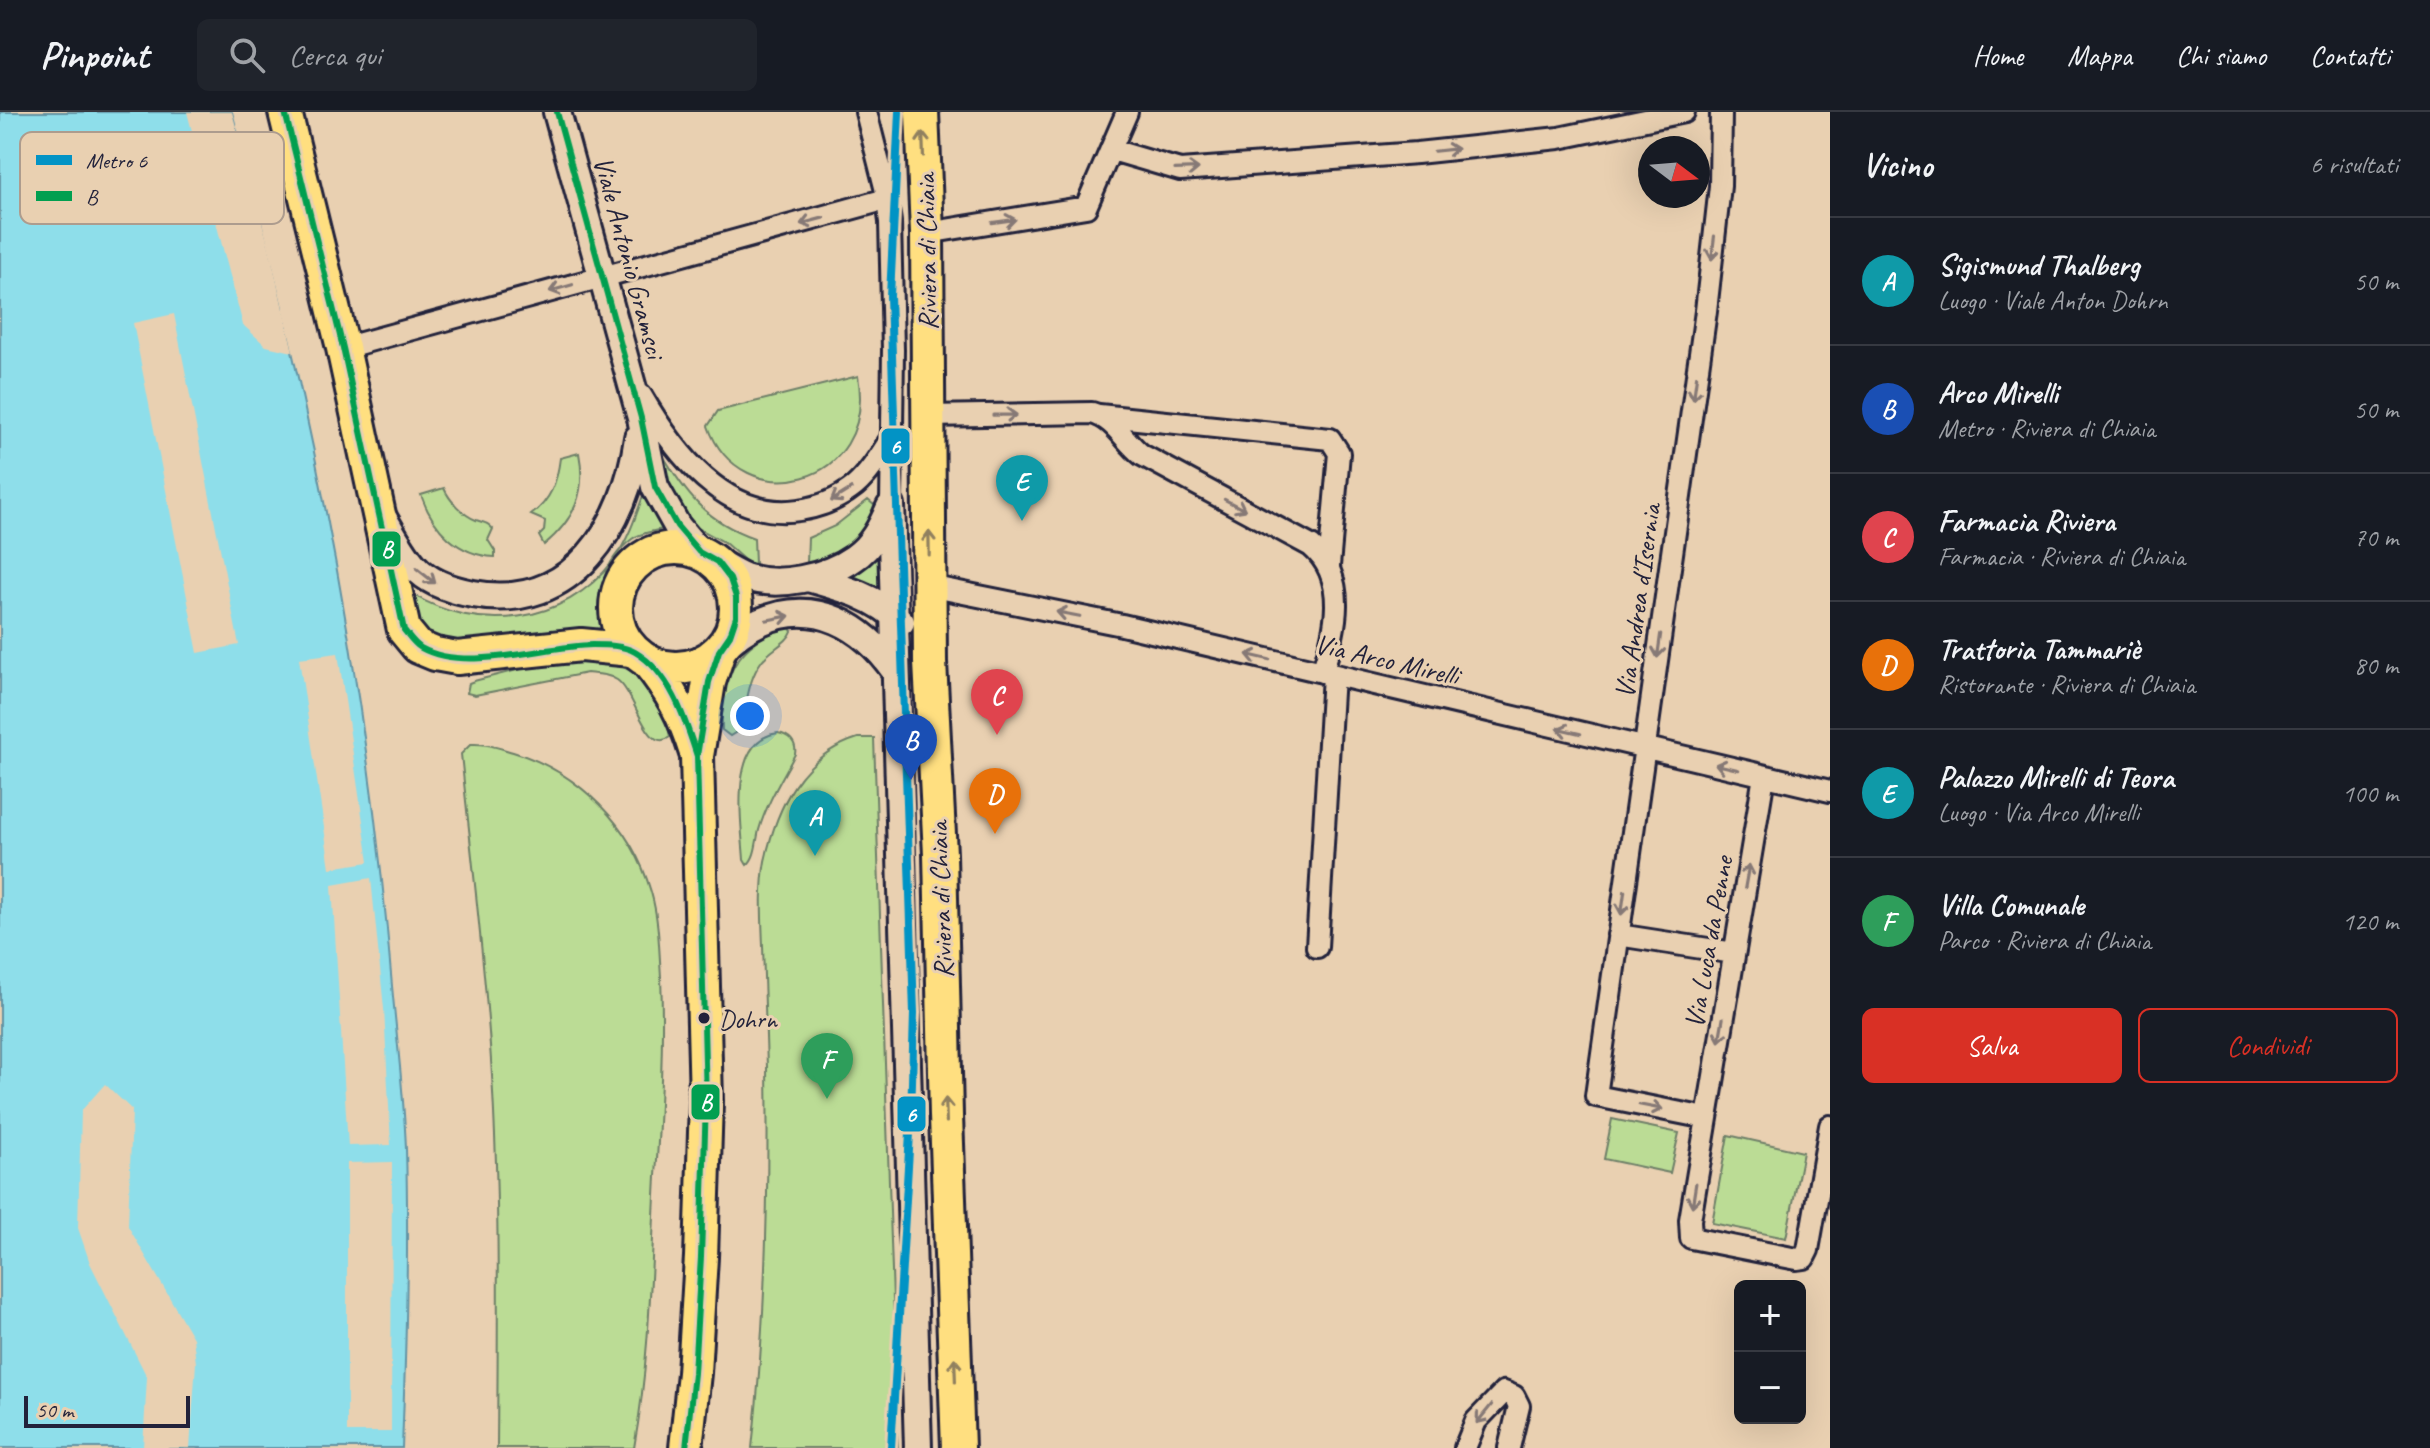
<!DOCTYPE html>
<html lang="it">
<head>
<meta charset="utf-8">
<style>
	:root { --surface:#171b24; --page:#20242c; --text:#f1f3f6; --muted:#9ea1a6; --line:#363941; --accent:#d93025 }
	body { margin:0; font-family:Caveat,sans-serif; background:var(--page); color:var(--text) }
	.controls { position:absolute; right:24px; bottom:24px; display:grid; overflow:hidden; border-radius:12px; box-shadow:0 8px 32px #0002 }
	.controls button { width:72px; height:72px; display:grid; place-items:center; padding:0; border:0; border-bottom:2px solid var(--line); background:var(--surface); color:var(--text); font:40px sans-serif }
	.compass { position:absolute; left:1638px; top:24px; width:72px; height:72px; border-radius:50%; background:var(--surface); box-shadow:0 8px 32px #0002; rotate:106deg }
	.scale { position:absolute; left:24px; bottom:20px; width:166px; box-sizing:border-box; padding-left:8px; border:4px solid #22223b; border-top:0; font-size:22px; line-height:28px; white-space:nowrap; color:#22223b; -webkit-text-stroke:6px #e9d0b1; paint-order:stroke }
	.you { position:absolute; left:750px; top:604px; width:28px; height:28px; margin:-20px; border:6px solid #fff; border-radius:50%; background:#1a73e8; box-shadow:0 0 0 12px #1a73e833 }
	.badge { display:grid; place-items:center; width:52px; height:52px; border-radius:50%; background:var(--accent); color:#fff; font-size:26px; font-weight:700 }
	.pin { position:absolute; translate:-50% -66px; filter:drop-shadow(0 2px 4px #0008) }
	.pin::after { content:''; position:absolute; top:42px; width:28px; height:24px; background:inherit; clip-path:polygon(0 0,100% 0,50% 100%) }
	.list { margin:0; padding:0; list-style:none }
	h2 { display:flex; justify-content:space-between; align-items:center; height:104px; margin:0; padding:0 32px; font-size:34px }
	h2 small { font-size:26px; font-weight:400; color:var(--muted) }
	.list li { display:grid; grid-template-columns:52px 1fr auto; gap:24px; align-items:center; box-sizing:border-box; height:128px; padding:0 32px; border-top:2px solid var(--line) }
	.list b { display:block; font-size:30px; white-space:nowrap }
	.list p { margin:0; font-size:26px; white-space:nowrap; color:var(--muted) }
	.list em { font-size:26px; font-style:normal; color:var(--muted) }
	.actions { display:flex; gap:16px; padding:24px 32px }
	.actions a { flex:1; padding:18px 0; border:2px solid var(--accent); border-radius:12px; text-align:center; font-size:28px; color:var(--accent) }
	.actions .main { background:var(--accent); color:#fff }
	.icon { flex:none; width:44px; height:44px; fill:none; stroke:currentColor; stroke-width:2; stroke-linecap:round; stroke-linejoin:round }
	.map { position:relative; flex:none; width:1830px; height:1336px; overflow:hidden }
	header { display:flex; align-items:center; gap:48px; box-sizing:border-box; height:112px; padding:0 40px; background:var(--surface); border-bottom:2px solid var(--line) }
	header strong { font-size:38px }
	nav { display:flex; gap:44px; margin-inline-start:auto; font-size:28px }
	.search { width:560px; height:72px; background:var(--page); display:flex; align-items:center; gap:20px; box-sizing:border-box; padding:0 28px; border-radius:12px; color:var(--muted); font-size:30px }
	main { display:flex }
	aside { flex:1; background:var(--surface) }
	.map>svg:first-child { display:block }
	.green { fill:#bbdc95; stroke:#6e7f68; stroke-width:2 }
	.water { fill:#8edeea; stroke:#6393a4; stroke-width:2 }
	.pier { fill:#e9d0b1 }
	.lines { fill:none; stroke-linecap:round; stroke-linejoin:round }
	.minor-casing { stroke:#22223b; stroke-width:26 }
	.tertiary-casing { stroke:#22223b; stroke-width:32 }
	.primary-casing { stroke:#22223b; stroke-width:38 }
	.minor { stroke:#e9d0b1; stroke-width:20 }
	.tertiary { stroke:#e9d0b1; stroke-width:26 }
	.primary { stroke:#ffdf80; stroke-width:32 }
	.bus-1-casing { stroke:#e9d0b1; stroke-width:12 }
	.bus-1 { stroke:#029f50; stroke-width:6 }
	.metro-1-casing { stroke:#e9d0b1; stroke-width:14 }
	.metro-1 { stroke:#0293c5; stroke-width:8 }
	.oneway { stroke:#90805e }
	.oneway2 { stroke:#867976 }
	.bus-dot { fill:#22223b; stroke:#e9d0b1; stroke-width:3 }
	.labels { text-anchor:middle; stroke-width:6; stroke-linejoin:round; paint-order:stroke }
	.bus-label { font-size:26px; fill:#22223b; stroke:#e9d0b1; text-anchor:start }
	.street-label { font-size:28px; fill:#22223b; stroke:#e9d0b1 }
	.key { fill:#e9d0b1; stroke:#ad9c8e; stroke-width:2 }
	.key-label { font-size:22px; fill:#22223b }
	.line-badge { stroke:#e9d0b1; stroke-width:3 }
	.badge-label { font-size:22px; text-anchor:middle; font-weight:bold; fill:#fff }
</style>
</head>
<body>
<header>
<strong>Pinpoint</strong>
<div class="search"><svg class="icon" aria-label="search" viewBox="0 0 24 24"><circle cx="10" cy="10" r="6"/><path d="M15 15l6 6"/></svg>Cerca qui</div>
<nav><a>Home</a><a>Mappa</a><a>Chi siamo</a><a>Contatti</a></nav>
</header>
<main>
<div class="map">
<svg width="1830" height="1336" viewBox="0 0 1830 1336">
	<rect width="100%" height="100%" fill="#e9d0b1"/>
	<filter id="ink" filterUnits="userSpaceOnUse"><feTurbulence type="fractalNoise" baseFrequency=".0125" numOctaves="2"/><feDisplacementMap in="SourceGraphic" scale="16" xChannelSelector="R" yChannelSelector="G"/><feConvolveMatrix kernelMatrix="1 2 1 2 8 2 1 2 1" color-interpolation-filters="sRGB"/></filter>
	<g filter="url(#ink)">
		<!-- green -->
		<path class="green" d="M 858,264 C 878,376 740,406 708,314 L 718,299 Z
			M 661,340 C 686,383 706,409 754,426 L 755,452 L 751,454 L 724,430 L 694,414 L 668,387 Z
			M 579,341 C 587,381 574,408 544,433 L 539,424 L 544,419 L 545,409 L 531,403 C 551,388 557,370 560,346 Z
			M 646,375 L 662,417 C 652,420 640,421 632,427 C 603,449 595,484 602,518 L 580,517 L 479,536 L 433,526 L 418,513 L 412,482 C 478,522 564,513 613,449 C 629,427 637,401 646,375 Z
			M 444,376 C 449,388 463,403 476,408 C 484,411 487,410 493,417 L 488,428 L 495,439 L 495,445 C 457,443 433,417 421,383 Z
			M 868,388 L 874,393 C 872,427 839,449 807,451 L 808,426 L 835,414 Z
			M 879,436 L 881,484 L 835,465 Z
			M 788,514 L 792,519 C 788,531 769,538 761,550 C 746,571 748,596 738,619 L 730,624 L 722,618 C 720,566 736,531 788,514 Z
			M 601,545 C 645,563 662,576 670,625 C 646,643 636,581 617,568 C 608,562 597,562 587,561 L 475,583 L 467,581 L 469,571 L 474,569 L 564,546 Z
			M 778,621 C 789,623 797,630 795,642 C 782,667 767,690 759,718 C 756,730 756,746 747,753 L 744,748 C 742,713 727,627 778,621 Z
			M 858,626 L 874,626 L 898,1336 L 752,1336 C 766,1210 769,1082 767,955 C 766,915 764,874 763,834 C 762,806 760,777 765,749 C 777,694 801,644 858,626 Z
			M 471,632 C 486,631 499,636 513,640 C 579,660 632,714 651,780 C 659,808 659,836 661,865 C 664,931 660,998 656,1064 C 651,1155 650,1247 634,1336 L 497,1336 C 498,1202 500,1068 490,934 C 483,836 471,739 461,642 Z
			M 1612,1007 L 1679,1021 L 1670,1061 L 1604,1047 Z
			M 1728,1023 L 1803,1040 L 1786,1126 L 1712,1111 Z"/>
		<!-- water -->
		<path class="water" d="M 0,0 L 232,0 C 311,288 368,576 392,874 C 397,928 404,983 406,1037 C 409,1137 406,1236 402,1336 L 0,1336 Z"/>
		<!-- pier -->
		<path class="pier" d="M 187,0 L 232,0 L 269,136 L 293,240 L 266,234 L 243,213 Z
			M 174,202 L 239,533 L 198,541 L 133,211 Z
			M 338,541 L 369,750 L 330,756 L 299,546 Z
			M 371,766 L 384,897 L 391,1033 L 348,1034 L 332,773 Z
			M 105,972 L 132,998 L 128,1114 L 193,1226 L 196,1251 L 190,1336 L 143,1336 L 147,1265 L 90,1151 L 78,1116 L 81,999 Z
			M 392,1050 L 391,1320 L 347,1320 L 347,1051 Z"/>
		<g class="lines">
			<!-- minor casing -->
			<g class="minor-casing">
				<path id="minor" d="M 866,0 L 885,75 L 890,110 L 893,238 L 891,394
					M 1112,38 L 1180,58 L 1417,41 L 1559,26 L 1684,0
					M 927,121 L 1086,95 L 1127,0
					M 343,236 L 887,87
					M 641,283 C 674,340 725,409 799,398 C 820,395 839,387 855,374 C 870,361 881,342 892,325
					M 1099,303 L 1330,327 L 1339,341 L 1329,454
					M 928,304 L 1092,301 C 1115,307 1124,329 1142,343 L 1311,434 C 1349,466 1336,519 1322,560
					M 929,474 L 1122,513 L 1830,679
					M 1764,664 L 1690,1108 L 1691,1126 L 1797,1147 L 1804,1146 L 1808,1138 L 1830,1014
					M 1618,823 L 1734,841
					M 1317,835 L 1333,563
					M 1706,1006 L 1596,984 L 1706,199 L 1720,74 L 1721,0
					M 1465,1336 L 1476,1309 L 1504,1280 L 1514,1284 L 1519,1294 L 1509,1336"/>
			</g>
			<!-- tertiary casing -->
			<g class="tertiary-casing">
				<path id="tertiary" d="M 557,0 L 641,306 L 655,375 L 677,414 L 699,440
					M 891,394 L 918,1336
					M 384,407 C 393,423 402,440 414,454 C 429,471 451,478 473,482 C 574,501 626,412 638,326
					M 717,450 C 726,455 735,461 745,465 C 778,476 826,466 854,446 C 872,434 882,414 890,395
					M 808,466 C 840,475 878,485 901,510
					M 719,539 C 732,528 744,517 760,510 C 815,485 864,514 895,559"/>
			</g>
			<!-- primary casing -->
			<g class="primary-casing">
				<path id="primary" d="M 285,0 L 343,236 L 404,518 L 418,535 L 435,542 L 457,546 L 581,533 L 632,538
					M 922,0 L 927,121 L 930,550 L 940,742 L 946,1004 L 958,1336
					M616 496a60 60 0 1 1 120 0a60 60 0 1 1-120 0Z
					M 647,549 C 672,580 684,603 696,641
					M 686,1336 L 694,1261 L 701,1145 L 706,989 L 697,644 L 709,570 L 719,539"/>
			</g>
			<!-- minor -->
			<use href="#minor" class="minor"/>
			<!-- tertiary -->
			<use href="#tertiary" class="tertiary"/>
			<!-- primary -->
			<use href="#primary" class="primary"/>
			<!-- bus-1 casing -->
			<g class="bus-1-casing">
				<path id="bus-1" d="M 285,0 L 343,236 L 404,518 C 409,524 414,532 421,536 C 466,561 543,534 592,533 C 606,533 623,533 635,540 C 671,561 685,607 697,644
					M 557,0 L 641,306 L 655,375 L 677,414 L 699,440 L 717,450 L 730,467 L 736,485 L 736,505 L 730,523 L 719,539 L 709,570 L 697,644 L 706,989 L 701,1145 L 694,1261 L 686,1336"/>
			</g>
			<!-- bus-1 -->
			<use href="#bus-1" class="bus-1"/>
			<!-- metro-1 casing -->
			<g class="metro-1-casing">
				<path id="metro-1" d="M 891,1336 L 911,1005 L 914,901 L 890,184 L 899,0"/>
			</g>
			<!-- metro-1 -->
			<use href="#metro-1" class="metro-1"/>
		</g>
		<!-- one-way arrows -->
		<defs><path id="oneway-shaft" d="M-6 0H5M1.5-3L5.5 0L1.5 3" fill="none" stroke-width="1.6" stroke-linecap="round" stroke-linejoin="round" transform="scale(2)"/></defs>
		<g class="oneway">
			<use href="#oneway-shaft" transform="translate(923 32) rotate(-92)"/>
			<use href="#oneway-shaft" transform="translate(929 431) rotate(-91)"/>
			<use href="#oneway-shaft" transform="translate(946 998) rotate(-92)"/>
			<use href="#oneway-shaft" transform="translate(955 1258) rotate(-92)"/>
		</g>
		<g class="oneway2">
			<use href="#oneway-shaft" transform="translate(1446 38) rotate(-6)"/>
			<use href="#oneway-shaft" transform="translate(1187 57) rotate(-2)"/>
			<use href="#oneway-shaft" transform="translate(812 109) rotate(165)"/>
			<use href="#oneway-shaft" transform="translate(1004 109) rotate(-8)"/>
			<use href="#oneway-shaft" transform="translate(1713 136) rotate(97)"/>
			<use href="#oneway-shaft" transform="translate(561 176) rotate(164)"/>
			<use href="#oneway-shaft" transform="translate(1695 276) rotate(98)"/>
			<use href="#oneway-shaft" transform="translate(1005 303) rotate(-1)"/>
			<use href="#oneway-shaft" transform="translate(841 383) rotate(148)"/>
			<use href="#oneway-shaft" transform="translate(1235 393) rotate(28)"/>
			<use href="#oneway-shaft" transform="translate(426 464) rotate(38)"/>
			<use href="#oneway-shaft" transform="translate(1068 502) rotate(-169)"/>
			<use href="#oneway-shaft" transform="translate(778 506) rotate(-11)"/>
			<use href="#oneway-shaft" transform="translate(1659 534) rotate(98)"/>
			<use href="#oneway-shaft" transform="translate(1258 545) rotate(-167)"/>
			<use href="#oneway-shaft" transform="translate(1569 619) rotate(-167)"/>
			<use href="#oneway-shaft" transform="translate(1727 655) rotate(-167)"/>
			<use href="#oneway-shaft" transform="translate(1747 764) rotate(-80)"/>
			<use href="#oneway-shaft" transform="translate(1623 791) rotate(98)"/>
			<use href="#oneway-shaft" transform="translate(1721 918) rotate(100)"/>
			<use href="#oneway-shaft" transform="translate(1651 995) rotate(11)"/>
			<use href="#oneway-shaft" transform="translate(1694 1083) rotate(99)"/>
			<use href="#oneway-shaft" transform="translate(1484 1302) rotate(129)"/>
		</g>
	</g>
	<!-- markers -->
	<circle class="bus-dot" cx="704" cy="906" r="7"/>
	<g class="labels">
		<!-- bus labels -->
		<g class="bus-label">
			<text x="719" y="916">Dohrn</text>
		</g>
		<!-- street labels -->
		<g class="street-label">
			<text transform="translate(926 140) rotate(-91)" y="10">Riviera di Chiaia</text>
			<text transform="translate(630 145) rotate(75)" y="10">Viale Antonio Gramsci</text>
			<text transform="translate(1637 489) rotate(-82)" y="10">Via Andrea d'Isernia</text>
			<text transform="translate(1387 547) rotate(13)" y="10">Via Arco Mirelli</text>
			<text transform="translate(940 788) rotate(-92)" y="10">Riviera di Chiaia</text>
			<text transform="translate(1708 830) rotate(-80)" y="10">Via Luca da Penne</text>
		</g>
	</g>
	<!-- legend -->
	<rect x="20" y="20" width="264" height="92" rx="12" class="key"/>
	<rect x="36" y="43" width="36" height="10" fill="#0293c5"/>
	<rect x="36" y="79" width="36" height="10" fill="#029f50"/>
	<g class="key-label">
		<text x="86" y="56">Metro 6</text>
		<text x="86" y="92">B</text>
	</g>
	<g class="line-badge">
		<rect x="880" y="315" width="31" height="38" rx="8" fill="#0293c5"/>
		<rect x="371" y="418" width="31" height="38" rx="8" fill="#029f50"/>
		<rect x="690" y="971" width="31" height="38" rx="8" fill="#029f50"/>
		<rect x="896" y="983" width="31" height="38" rx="8" fill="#0293c5"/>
	</g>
	<g class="badge-label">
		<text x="895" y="342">6</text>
		<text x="387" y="445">B</text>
		<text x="706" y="998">B</text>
		<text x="911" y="1010">6</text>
	</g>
</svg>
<div class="controls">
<button>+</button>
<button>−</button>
</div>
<svg class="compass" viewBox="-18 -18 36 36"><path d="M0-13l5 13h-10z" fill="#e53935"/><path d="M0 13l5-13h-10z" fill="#9ea1a6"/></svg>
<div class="scale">50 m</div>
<div class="you"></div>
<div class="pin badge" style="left:815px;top:744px;background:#0f9aa8">A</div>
<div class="pin badge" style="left:911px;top:668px;background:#1a4fb4">B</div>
<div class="pin badge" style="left:997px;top:623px;background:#e0444e">C</div>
<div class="pin badge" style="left:995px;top:722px;background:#e8710a">D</div>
<div class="pin badge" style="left:1022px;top:409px;background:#0f9aa8">E</div>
<div class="pin badge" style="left:827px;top:987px;background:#2e9e5b">F</div>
</div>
<aside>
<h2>Vicino<small>6 risultati</small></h2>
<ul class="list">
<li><span class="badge" style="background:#0f9aa8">A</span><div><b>Sigismund Thalberg</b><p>Luogo · Viale Anton Dohrn</p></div><em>50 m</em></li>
<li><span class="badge" style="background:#1a4fb4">B</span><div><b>Arco Mirelli</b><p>Metro · Riviera di Chiaia</p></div><em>50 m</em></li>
<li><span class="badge" style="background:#e0444e">C</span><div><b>Farmacia Riviera</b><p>Farmacia · Riviera di Chiaia</p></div><em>70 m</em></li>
<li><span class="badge" style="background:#e8710a">D</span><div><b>Trattoria Tammariè</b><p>Ristorante · Riviera di Chiaia</p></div><em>80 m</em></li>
<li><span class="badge" style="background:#0f9aa8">E</span><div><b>Palazzo Mirelli di Teora</b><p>Luogo · Via Arco Mirelli</p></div><em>100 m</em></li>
<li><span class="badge" style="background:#2e9e5b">F</span><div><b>Villa Comunale</b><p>Parco · Riviera di Chiaia</p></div><em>120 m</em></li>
</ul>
<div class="actions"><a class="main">Salva</a><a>Condividi</a></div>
</aside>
</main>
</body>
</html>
